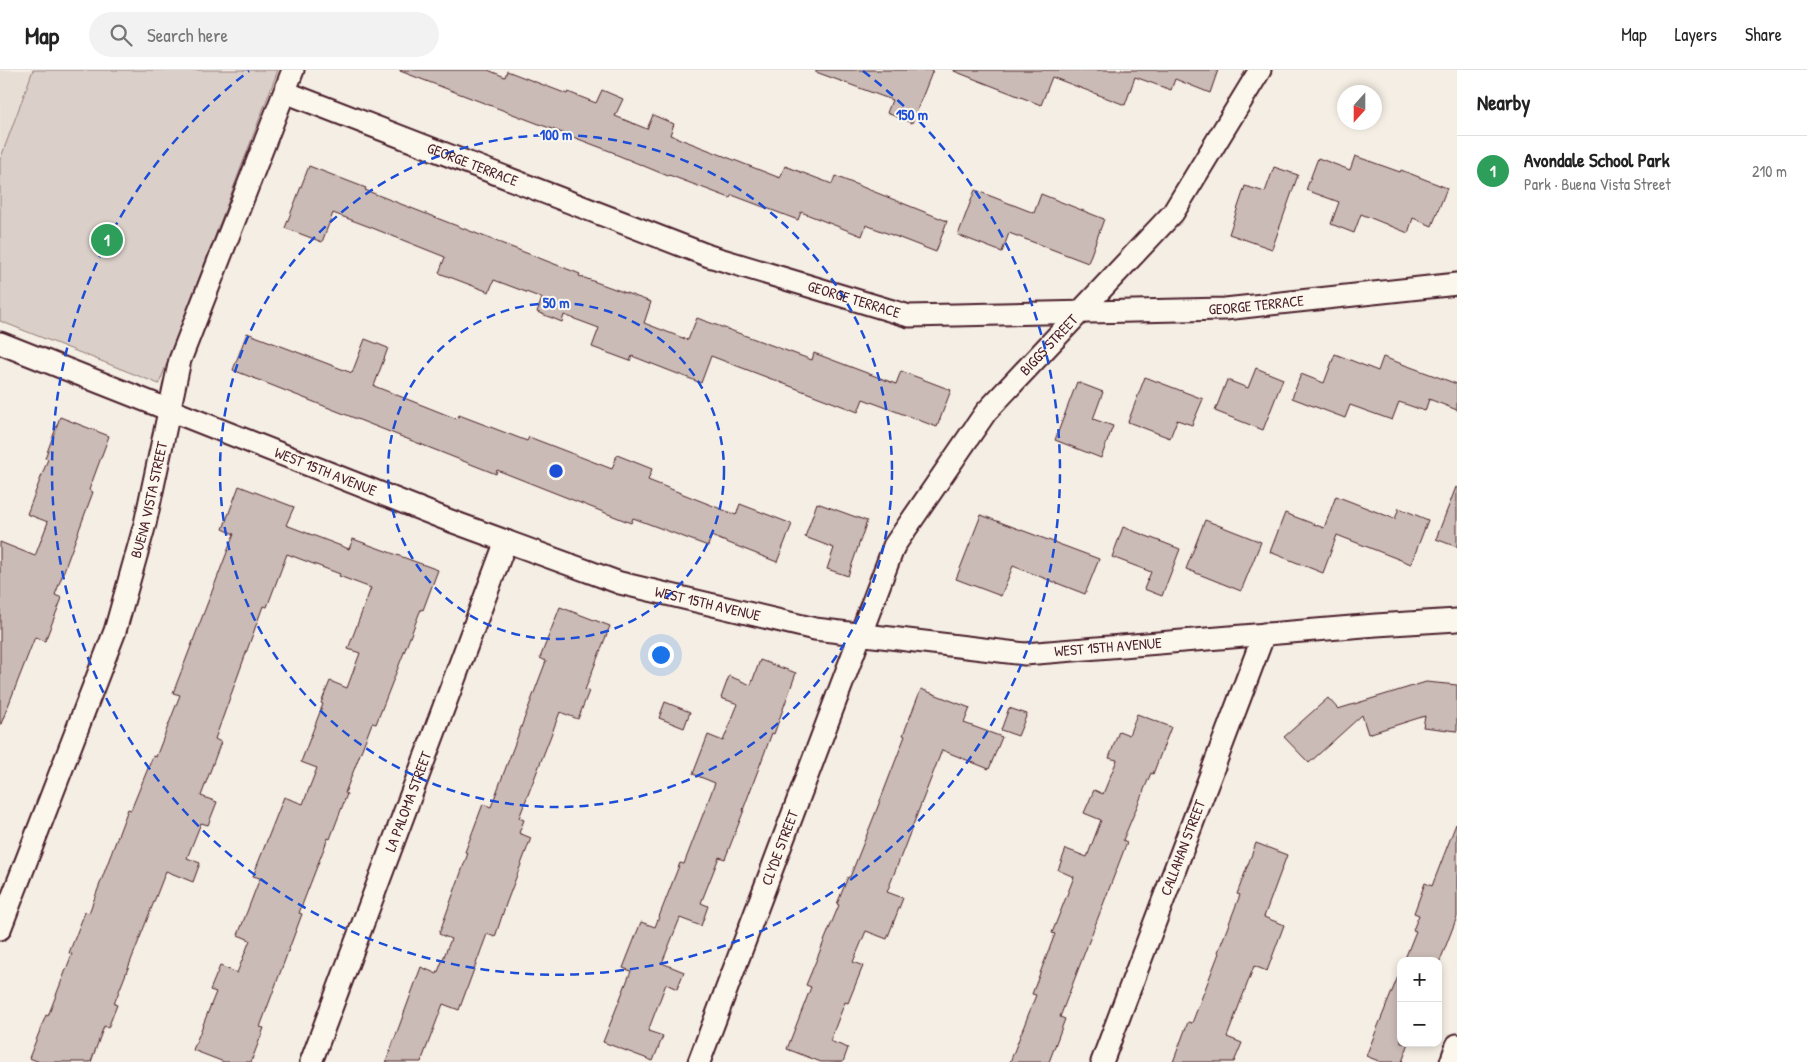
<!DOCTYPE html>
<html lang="en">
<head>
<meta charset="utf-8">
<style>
	:root { --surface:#fff; --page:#f2f2f2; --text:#222; --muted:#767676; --line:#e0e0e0; --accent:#0f766e }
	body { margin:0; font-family:"Patrick Hand",sans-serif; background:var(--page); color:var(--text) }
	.controls { position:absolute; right:15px; bottom:15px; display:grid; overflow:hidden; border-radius:10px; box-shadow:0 2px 8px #0003 }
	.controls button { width:45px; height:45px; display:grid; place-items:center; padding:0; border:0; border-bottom:1px solid var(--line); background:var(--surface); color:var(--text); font:25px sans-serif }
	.compass { position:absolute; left:1337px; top:15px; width:45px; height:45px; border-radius:50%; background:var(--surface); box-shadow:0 2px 8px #0003; rotate:201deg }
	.you { position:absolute; left:660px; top:584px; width:18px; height:18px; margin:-12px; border:4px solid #fff; border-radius:50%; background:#1a73e8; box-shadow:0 0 0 8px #1a73e833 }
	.badge { display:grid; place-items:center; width:32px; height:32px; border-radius:50%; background:var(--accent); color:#fff; font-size:16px; font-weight:700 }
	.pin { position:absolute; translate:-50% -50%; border:2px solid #fff; box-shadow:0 1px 5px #0006 }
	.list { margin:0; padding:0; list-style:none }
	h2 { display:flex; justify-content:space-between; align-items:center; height:65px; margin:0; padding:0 20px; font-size:21px }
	h2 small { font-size:16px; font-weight:400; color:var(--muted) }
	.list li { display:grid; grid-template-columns:32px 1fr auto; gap:15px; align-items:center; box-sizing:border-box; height:70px; padding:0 20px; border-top:1px solid var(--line) }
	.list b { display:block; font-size:19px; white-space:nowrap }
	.list p { margin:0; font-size:16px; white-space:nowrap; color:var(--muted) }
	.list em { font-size:16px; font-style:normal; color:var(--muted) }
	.icon { flex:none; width:28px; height:28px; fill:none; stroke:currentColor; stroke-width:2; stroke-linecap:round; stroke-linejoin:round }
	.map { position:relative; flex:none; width:1457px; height:992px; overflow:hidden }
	header { display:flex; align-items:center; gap:30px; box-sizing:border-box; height:70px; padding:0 25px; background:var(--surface); border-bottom:1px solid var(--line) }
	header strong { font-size:24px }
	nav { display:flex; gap:28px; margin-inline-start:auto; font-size:18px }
	.search { width:350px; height:45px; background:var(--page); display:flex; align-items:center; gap:12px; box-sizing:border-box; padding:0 18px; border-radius:28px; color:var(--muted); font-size:19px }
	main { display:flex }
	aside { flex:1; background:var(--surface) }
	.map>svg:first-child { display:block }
	.built { fill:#e7dfd6 }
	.green { fill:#dbd0c9; stroke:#92787a }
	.building { fill:#cabbb6; stroke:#4a1f2b }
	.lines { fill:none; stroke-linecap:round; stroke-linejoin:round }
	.minor-casing { stroke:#4a1f2b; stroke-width:25 }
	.minor { stroke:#fbf7ec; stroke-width:21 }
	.ring { fill:none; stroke:#1d4ed8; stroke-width:2.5; stroke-dasharray:9 6 }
	.labels { text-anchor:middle; stroke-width:4; stroke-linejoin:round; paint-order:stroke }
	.street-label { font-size:15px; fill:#4a1f2b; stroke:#fbf7ec }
	.centre { fill:#1d4ed8; stroke:#fbf7ec; stroke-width:2.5 }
	.ring-label { font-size:15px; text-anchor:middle; font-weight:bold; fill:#1d4ed8; stroke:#fbf7ec; stroke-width:4; stroke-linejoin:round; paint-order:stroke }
</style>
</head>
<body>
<header>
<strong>Map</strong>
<div class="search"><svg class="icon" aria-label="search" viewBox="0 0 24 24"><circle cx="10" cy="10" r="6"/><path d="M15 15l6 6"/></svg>Search here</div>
<nav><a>Map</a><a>Layers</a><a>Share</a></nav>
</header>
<main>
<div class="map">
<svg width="1457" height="992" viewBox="0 0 1457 992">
	<rect width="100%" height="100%" fill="#f4eee4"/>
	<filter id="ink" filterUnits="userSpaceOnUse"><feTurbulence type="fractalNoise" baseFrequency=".02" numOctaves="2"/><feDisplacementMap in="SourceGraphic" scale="10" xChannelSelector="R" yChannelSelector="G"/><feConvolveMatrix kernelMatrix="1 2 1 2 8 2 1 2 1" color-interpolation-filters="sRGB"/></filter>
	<g filter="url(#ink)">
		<!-- built -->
		<path class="built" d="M 0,0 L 33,0 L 0,90 Z"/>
		<!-- green -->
		<path class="green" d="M 33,0 L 278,0 L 159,314 L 0,251 L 0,90 Z"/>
		<!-- building -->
		<path class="building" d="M 400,0 L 488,0 L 505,7 L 507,1 L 567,24 L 568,22 L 596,33 L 602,20 L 623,29 L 615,46 L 647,59 L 653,45 L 674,54 L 670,65 L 780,108 L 785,96 L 832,114 L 835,106 L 947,151 L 936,182 L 866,155 L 862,166 L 801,142 L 798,150 L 732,125 L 730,128 L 669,105 L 668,106 L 615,84 L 615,83 L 400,1 Z
			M 816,0 L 933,0 L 912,53 L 887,43 L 892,30 L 816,2 Z
			M 954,0 L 1218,0 L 1210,23 L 1175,9 L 1171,20 L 1135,7 L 1125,35 L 1052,7 L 1041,35 L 954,1 Z
			M 1355,86 L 1400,102 L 1401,100 L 1447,118 L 1432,156 L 1413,148 L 1408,163 L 1361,144 L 1354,163 L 1331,154 L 1339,132 L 1306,120 L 1318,88 L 1350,100 Z
			M 309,96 L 366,118 L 365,120 L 580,204 L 579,206 L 651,232 L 644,253 L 688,270 L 697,248 L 812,290 L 814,283 L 896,314 L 901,301 L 951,320 L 937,357 L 863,329 L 858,342 L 711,286 L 701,313 L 632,286 L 630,291 L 592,277 L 599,258 L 564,245 L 562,252 L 537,242 L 542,228 L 494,210 L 489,222 L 439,203 L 445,187 L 370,157 L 333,143 L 322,172 L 285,158 Z
			M 1274,97 L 1298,105 L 1272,179 L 1229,164 L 1245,116 L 1265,122 Z
			M 975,120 L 1034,143 L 1041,124 L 1104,149 L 1088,193 L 1009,163 L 1002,182 L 958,165 Z
			M 247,263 L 352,303 L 365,269 L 388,278 L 374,316 L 457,349 L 459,345 L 527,371 L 529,367 L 612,399 L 617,385 L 652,399 L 648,410 L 736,445 L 740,434 L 792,454 L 777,492 L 711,466 L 708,476 L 633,448 L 631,453 L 497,400 L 496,404 L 233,300 Z
			M 1335,284 L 1378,301 L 1383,287 L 1457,314 L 1457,340 L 1429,329 L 1425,341 L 1399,332 L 1392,350 L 1350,335 L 1345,348 L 1292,328 L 1301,304 L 1324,313 Z
			M 1256,298 L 1283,309 L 1263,360 L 1215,341 L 1227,310 L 1248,318 Z
			M 1145,307 L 1203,329 L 1192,355 L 1177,350 L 1170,368 L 1128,352 Z
			M 1077,312 L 1103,322 L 1093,349 L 1113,356 L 1101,388 L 1055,370 Z
			M 60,347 L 109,366 L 89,420 L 93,422 L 55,525 L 62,528 L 45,571 L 35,567 L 1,654 L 0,654 L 0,472 L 35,486 L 48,452 L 27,444 L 48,389 L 45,388 Z
			M 239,416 L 294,437 L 286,455 L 349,479 L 353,469 L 438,500 L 423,540 L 421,539 L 376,654 L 372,653 L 345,723 L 347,724 L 330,769 L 328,768 L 299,843 L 302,844 L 260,957 L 264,958 L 251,992 L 224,992 L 193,980 L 216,922 L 210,920 L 220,896 L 237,903 L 250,870 L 238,865 L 260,808 L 253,806 L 284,727 L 303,734 L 317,698 L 301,692 L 323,634 L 321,633 L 330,611 L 347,618 L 360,583 L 348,579 L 371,518 L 339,506 L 340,504 L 287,484 L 267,537 L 263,536 L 215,669 L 221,672 L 201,726 L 217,732 L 208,755 L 201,753 L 187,788 L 200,793 L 193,812 L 166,801 L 114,934 L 117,935 L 108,958 L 104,956 L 91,992 L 40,992 L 29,988 L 46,945 L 48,946 L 72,884 L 69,883 L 85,842 L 89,843 L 128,739 L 131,740 L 153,686 L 156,687 L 180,625 L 173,623 L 234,464 L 223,459 Z
			M 1456,417 L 1457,418 L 1457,477 L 1436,469 Z
			M 1336,426 L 1395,449 L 1399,438 L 1428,450 L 1411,494 L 1337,465 L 1323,503 L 1270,482 L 1285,443 L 1324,458 Z
			M 817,433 L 867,451 L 848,506 L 827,499 L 834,478 L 805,467 Z
			M 981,445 L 1099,489 L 1085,524 L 1013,496 L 1001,526 L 956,509 Z
			M 1205,450 L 1261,472 L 1241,521 L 1186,499 Z
			M 1123,457 L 1180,479 L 1162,526 L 1144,519 L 1151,502 L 1112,487 Z
			M 560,537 L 610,556 L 585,620 L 589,621 L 578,649 L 560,642 L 519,748 L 524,750 L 519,763 L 531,768 L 506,834 L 495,867 L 487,864 L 459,940 L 443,934 L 421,992 L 386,992 L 421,897 L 437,904 L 451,869 L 439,864 L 468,783 L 465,782 L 483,734 L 491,737 L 546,591 L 540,588 Z
			M 760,590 L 796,603 L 774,664 L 772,663 L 743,740 L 744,740 L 725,789 L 719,787 L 701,833 L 708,836 L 701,856 L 680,848 L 662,893 L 684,902 L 677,919 L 666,914 L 648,961 L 663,966 L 653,991 L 603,972 L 631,901 L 623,898 L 641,852 L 655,857 L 680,793 L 684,794 L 715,713 L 693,704 L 708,665 L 723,671 L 738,634 L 721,628 L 729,606 L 751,615 Z
			M 1426,612 L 1457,615 L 1457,661 L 1423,657 L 1425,646 L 1368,664 L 1362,645 L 1309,693 L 1284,667 L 1328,628 L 1338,639 Z
			M 921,619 L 970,638 L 964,653 L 1002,667 L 989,699 L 942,680 L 887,822 L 903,828 L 887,869 L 866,861 L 853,892 L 863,896 L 848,933 L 845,932 L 830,971 L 848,978 L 843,992 L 821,992 L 787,979 L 811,917 L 806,915 L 839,835 L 837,834 L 848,807 L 850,807 L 875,744 L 905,666 L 903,665 Z
			M 665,632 L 690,642 L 684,658 L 659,648 Z
			M 1009,638 L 1027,644 L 1018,666 L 1001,660 Z
			M 1137,644 L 1171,657 L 1153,704 L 1151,703 L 1123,770 L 1127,772 L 1060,947 L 1065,949 L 1049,992 L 1010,992 L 1036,925 L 1032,924 L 1055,864 L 1052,863 L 1074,807 L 1058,800 L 1066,779 L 1087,787 L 1101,750 L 1084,743 L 1094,720 L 1103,724 L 1117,690 L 1109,688 L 1119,661 L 1129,665 Z
			M 1456,754 L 1457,755 L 1457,847 L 1440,891 L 1404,891 L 1416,861 L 1413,860 L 1419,845 L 1414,843 L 1425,813 L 1432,816 Z
			M 1256,773 L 1287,785 L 1264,847 L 1284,855 L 1267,901 L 1254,896 L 1227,967 L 1242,973 L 1234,992 L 1173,992 L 1188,952 L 1192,953 L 1219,883 L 1218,882 L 1240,825 L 1237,824 Z
			M 1399,904 L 1401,904 L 1401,973 L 1409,973 L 1402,992 L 1381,992 L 1366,986 Z"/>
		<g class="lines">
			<!-- minor casing -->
			<g class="minor-casing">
				<g id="minor">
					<path id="s1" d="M 285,22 L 709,186 L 909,246 L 1225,239 L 1457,214"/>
					<path id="s2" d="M 0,273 L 448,450 L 620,513 L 815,559 L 1025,584 L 1376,555 L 1457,550"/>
					<path id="s3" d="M 0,859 L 115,561 L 145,454 L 180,290 L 293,0"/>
					<path id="s4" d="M 311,992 L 506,471"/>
					<path id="s5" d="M 699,992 L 894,476 L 986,342 L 1173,143 L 1260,0"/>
					<path id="s6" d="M 1102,992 L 1264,564"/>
					<path d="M 1451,992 L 1457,975"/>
				</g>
			</g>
			<!-- minor -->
			<use href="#minor" class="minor"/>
		</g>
	</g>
	<!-- distance rings -->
	<g class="ring">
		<circle cx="556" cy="401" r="168"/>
		<circle cx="556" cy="401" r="336"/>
		<path d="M863 1A504 504 0 1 1 249 1"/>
	</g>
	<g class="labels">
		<!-- street labels -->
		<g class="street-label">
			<text dy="5" stroke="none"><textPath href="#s1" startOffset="201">GEORGE TERRACE</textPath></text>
			<text dy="5" stroke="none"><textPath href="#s1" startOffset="606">GEORGE TERRACE</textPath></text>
			<text dy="5" stroke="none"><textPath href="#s1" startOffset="1011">GEORGE TERRACE</textPath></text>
			<text dy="5" stroke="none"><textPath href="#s5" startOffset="806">BIGGS STREET</textPath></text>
			<text dy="5" stroke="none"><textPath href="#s2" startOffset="350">WEST 15TH AVENUE</textPath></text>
			<text dy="5" stroke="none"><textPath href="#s3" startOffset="455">BUENA VISTA STREET</textPath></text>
			<text dy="5" stroke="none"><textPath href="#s2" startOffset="755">WEST 15TH AVENUE</textPath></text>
			<text dy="5" stroke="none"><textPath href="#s2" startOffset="1160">WEST 15TH AVENUE</textPath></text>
			<text dy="5" stroke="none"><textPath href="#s4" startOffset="278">LA PALOMA STREET</textPath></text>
			<text dy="5" stroke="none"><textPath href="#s5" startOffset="229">CLYDE STREET</textPath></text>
			<text dy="5" stroke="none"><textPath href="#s6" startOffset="229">CALLAHAN STREET</textPath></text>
		</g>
	</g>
	<circle cx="556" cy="401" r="8" class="centre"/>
	<g class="ring-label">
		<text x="912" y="50">150 m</text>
		<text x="556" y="70">100 m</text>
		<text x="556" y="238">50 m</text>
	</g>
</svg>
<div class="controls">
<button>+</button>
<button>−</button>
</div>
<svg class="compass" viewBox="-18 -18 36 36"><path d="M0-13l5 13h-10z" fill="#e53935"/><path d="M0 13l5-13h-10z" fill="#767676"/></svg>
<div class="you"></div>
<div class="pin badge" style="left:107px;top:170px;background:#2e9e5b">1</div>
</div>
<aside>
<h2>Nearby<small></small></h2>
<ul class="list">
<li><span class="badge" style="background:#2e9e5b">1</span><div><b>Avondale School Park</b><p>Park · Buena Vista Street</p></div><em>210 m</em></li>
</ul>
</aside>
</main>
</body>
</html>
